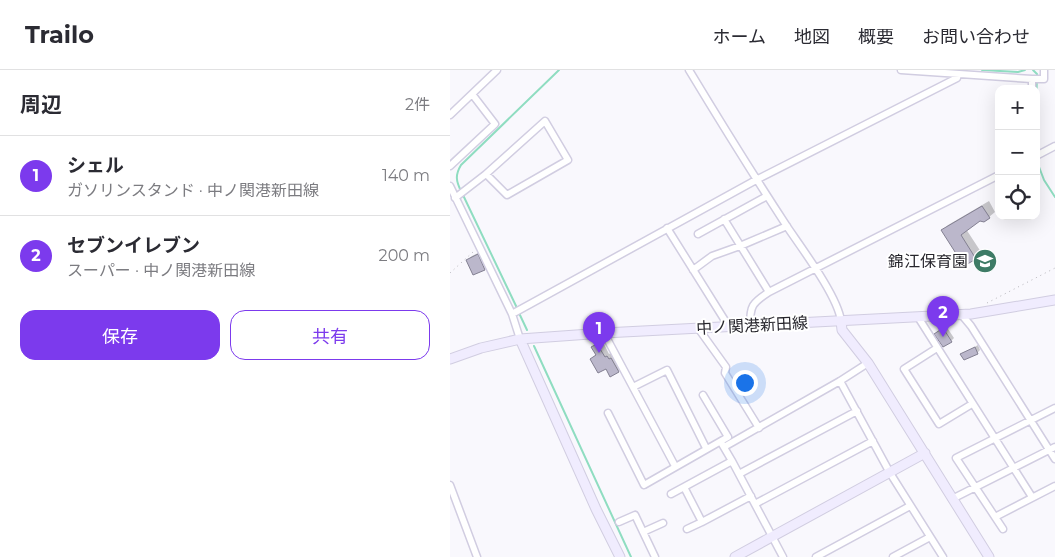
<!DOCTYPE html>
<html lang="ja">
<head>
<meta charset="utf-8">
<style>
	:root { --surface:#fff; --page:#f7f7f7; --text:#2b2b33; --muted:#7c7c81; --line:#e1e1e2; --accent:#7c3aed }
	body { margin:0; font-family:Montserrat,"Noto Sans JP",sans-serif; background:var(--page); color:var(--text) }
	.controls { position:absolute; right:15px; top:15px; display:grid; overflow:hidden; border-radius:10px; box-shadow:0 5px 20px #0002 }
	.controls button { width:45px; height:45px; display:grid; place-items:center; padding:0; border:0; border-bottom:1px solid var(--line); background:var(--surface); color:var(--text); font:25px sans-serif }
	.you { position:absolute; left:294px; top:312px; width:18px; height:18px; margin:-12px; border:4px solid #fff; border-radius:50%; background:#1a73e8; box-shadow:0 0 0 8px #1a73e833 }
	.badge { display:grid; place-items:center; width:32px; height:32px; border-radius:50%; background:var(--accent); color:#fff; font-size:16px; font-weight:700 }
	.pin { position:absolute; translate:-50% -41px; filter:drop-shadow(0 1px 2px #0008) }
	.pin::after { content:''; position:absolute; top:26px; width:18px; height:15px; background:inherit; clip-path:polygon(0 0,100% 0,50% 100%) }
	.list { margin:0; padding:0; list-style:none }
	h2 { display:flex; justify-content:space-between; align-items:center; height:65px; margin:0; padding:0 20px; font-size:21px }
	h2 small { font-size:16px; font-weight:400; color:var(--muted) }
	.list li { display:grid; grid-template-columns:32px 1fr auto; gap:15px; align-items:center; box-sizing:border-box; height:80px; padding:0 20px; border-top:1px solid var(--line) }
	.list b { display:block; font-size:19px; white-space:nowrap }
	.list p { margin:0; font-size:16px; white-space:nowrap; color:var(--muted) }
	.list em { font-size:16px; font-style:normal; color:var(--muted) }
	.actions { display:flex; gap:10px; padding:15px 20px }
	.actions a { flex:1; padding:11px 0; border:1px solid var(--accent); border-radius:15px; text-align:center; font-size:18px; color:var(--accent) }
	.actions .main { background:var(--accent); color:#fff }
	.icon { flex:none; width:28px; height:28px; fill:none; stroke:currentColor; stroke-width:2; stroke-linecap:round; stroke-linejoin:round }
	.map { position:relative; flex:none; width:605px; height:487px; overflow:hidden }
	header { display:flex; align-items:center; gap:30px; box-sizing:border-box; height:70px; padding:0 25px; background:var(--surface); border-bottom:1px solid var(--line) }
	header strong { font-size:24px }
	nav { display:flex; gap:28px; margin-inline-start:auto; font-size:18px }
	main { display:flex }
	aside { flex:1; background:var(--surface) }
	.map>svg:first-child { display:block }
	.shadow { fill:#0003 }
	.lines { fill:none; stroke-linecap:round; stroke-linejoin:round }
	.stream { stroke:#8fddc1; stroke-width:2 }
	.building { fill:#bbb7cb; stroke:#838092 }
	.street-casing { stroke:#d1cde1; stroke-width:9 }
	.secondary-casing { stroke:#d1cde1; stroke-width:11 }
	.path { stroke:#b5b4ba; stroke-width:1; stroke-dasharray:1 4; stroke-linecap:butt }
	.street { stroke:#fff; stroke-width:6 }
	.secondary { stroke:#f0ecfe; stroke-width:9 }
	.labels { text-anchor:middle; stroke-width:4; stroke-linejoin:round; paint-order:stroke }
	.poi-label { font-size:16px; fill:#27262d; stroke:#fff; text-anchor:end }
	.street-label { font-size:16px; fill:#27262d; stroke:#fff }
</style>
</head>
<body>
<header>
<strong>Trailo</strong>
<nav><a>ホーム</a><a>地図</a><a>概要</a><a>お問い合わせ</a></nav>
</header>
<main>
<aside>
<h2>周辺<small>2件</small></h2>
<ul class="list">
<li><span class="badge">1</span><div><b>シェル</b><p>ガソリンスタンド · 中ノ関港新田線</p></div><em>140 m</em></li>
<li><span class="badge">2</span><div><b>セブンイレブン</b><p>スーパー · 中ノ関港新田線</p></div><em>200 m</em></li>
</ul>
<div class="actions"><a class="main">保存</a><a>共有</a></div>
</aside>
<div class="map">
<svg width="605" height="487" viewBox="0 0 605 487">
	<rect width="100%" height="100%" fill="#f9f8fd"/>
	<!-- shadow -->
	<path class="shadow" d="M 539,131 L 545,142 L 539,147 L 530,150 L 516,159 L 531,182 L 525,188 L 493,160 L 498,155 Z
		M 32,181 L 39,194 L 34,199 L 17,190 L 22,186 Z
		M 496,256 L 504,268 L 501,271 L 489,261 Z
		M 152,270 L 159,284 L 161,283 L 173,297 L 169,301 L 156,297 L 141,289 L 147,284 L 143,277 Z
		M 528,275 L 530,280 L 527,283 L 512,284 Z"/>
	<g class="lines">
		<!-- stream -->
		<path class="stream" d="M 532,0 L 568,2 L 575,0
			M 583,0 L 587,4 L 586,42
			M 586,89 L 594,110 L 605,127
			M 11,121 C 6,111 5,105 11,95 L 109,0
			M 13,125 L 67,238
			M 69,243 L 77,260
			M 84,276 L 181,487"/>
	</g>
	<!-- building -->
	<path class="building" d="M 532,136 L 540,148 L 534,152 L 530,151 L 511,165 L 526,189 L 514,196 L 491,160 Z
		M 28,184 L 35,200 L 23,205 L 16,190 Z
		M 493,258 L 502,272 L 493,277 L 484,264 Z
		M 147,274 L 155,287 L 157,286 L 159,289 L 161,288 L 169,302 L 160,307 L 156,299 L 148,303 L 140,289 L 146,285 L 141,277 Z
		M 525,277 L 528,284 L 514,290 L 510,284 Z"/>
	<g class="lines">
		<!-- street casing -->
		<g class="street-casing">
			<path id="street" d="M 239,0 C 271,53 304,106 338,158 C 353,180 388,227 391,251
				M 451,0 L 582,9 L 594,9 L 594,0
				M 582,19 L 582,9
				M 0,45 L 47,0
				M 586,86 L 605,76
				M 0,96 L 45,54 L 22,24
				M 0,116 L 62,244 L 70,269
				M 5,128 L 36,104 L 95,51 L 118,90 L 57,125 L 36,104
				M 274,149 L 319,222
				M 217,158 L 279,257
				M 248,164 L 317,126
				M 243,200 L 262,186 L 290,176 L 337,156
				M 62,244 L 306,110 L 507,8 L 508,4
				M 511,244 L 521,256 L 605,389
				M 468,247 L 582,427
				M 300,255 C 300,236 302,233 319,222 L 549,105
				M 248,258 L 276,297 L 275,303 L 309,358
				M 154,263 L 225,396
				M 487,278 L 454,299 L 489,354 L 522,334
				M 390,311 L 440,403 L 493,487
				M 183,317 L 217,300 L 256,378
				M 158,343 L 194,415 L 278,367 L 253,325
				M 272,374 L 282,391 L 333,487
				M 274,377 L 390,311 L 418,293
				M 282,391 L 234,417 L 252,452 L 301,426
				M 289,404 L 407,341
				M 0,415 L 27,487
				M 221,424 L 234,417
				M 502,429 L 605,377
				M 305,434 L 423,371
				M 545,447 L 605,416
				M 169,452 L 185,445 L 205,487
				M 237,459 L 252,452
				M 553,459 L 506,388 L 605,338
				M 193,462 L 213,453
				M 366,487 L 460,436
				M 443,487 L 480,467"/>
		</g>
		<!-- secondary casing -->
		<g class="secondary-casing">
			<path id="secondary" d="M 391,251 L 392,260 L 418,293 L 539,487
				M 70,269 L 146,439 L 170,487
				M 0,289 L 31,278 L 70,269 L 154,263 L 521,244 L 605,230
				M 285,487 L 475,383"/>
		</g>
		<!-- path -->
		<path class="path" d="M 0,203 L 23,182
			M 537,233 L 605,198"/>
		<!-- street -->
		<use href="#street" class="street"/>
		<!-- secondary -->
		<use href="#secondary" class="secondary"/>
	</g>
	<!-- icons -->
	<defs>
		<g id="school-disc" transform="scale(1.25)"><circle r="9.5" fill="#3e7b66" stroke="#fff"/><path d="M0-5L7-2L0 1L-7-2ZM-4 1L0 2.5L4 1V4Q0 6-4 4Z" fill="#fff"/></g>
	</defs>
	<g fill-rule="evenodd">
		<use href="#school-disc" x="535" y="191"/>
	</g>
	<g class="labels">
		<!-- poi labels -->
		<g class="poi-label">
			<text x="518" y="197">錦江保育園</text>
		</g>
		<!-- street labels -->
		<g class="street-label">
			<text transform="translate(302 255) rotate(-3)" y="6">中ノ関港新田線</text>
		</g>
	</g>
</svg>
<div class="controls">
<button>+</button>
<button>−</button>
<button><svg class="icon" aria-label="locate" viewBox="0 0 24 24"><circle cx="12" cy="12" r="6"/><path d="M12 2v4M12 18v4M2 12h4M18 12h4"/></svg></button>
</div>
<div class="you"></div>
<div class="pin badge" style="left:149px;top:283px">1</div>
<div class="pin badge" style="left:493px;top:267px">2</div>
</div>
</main>
</body>
</html>
